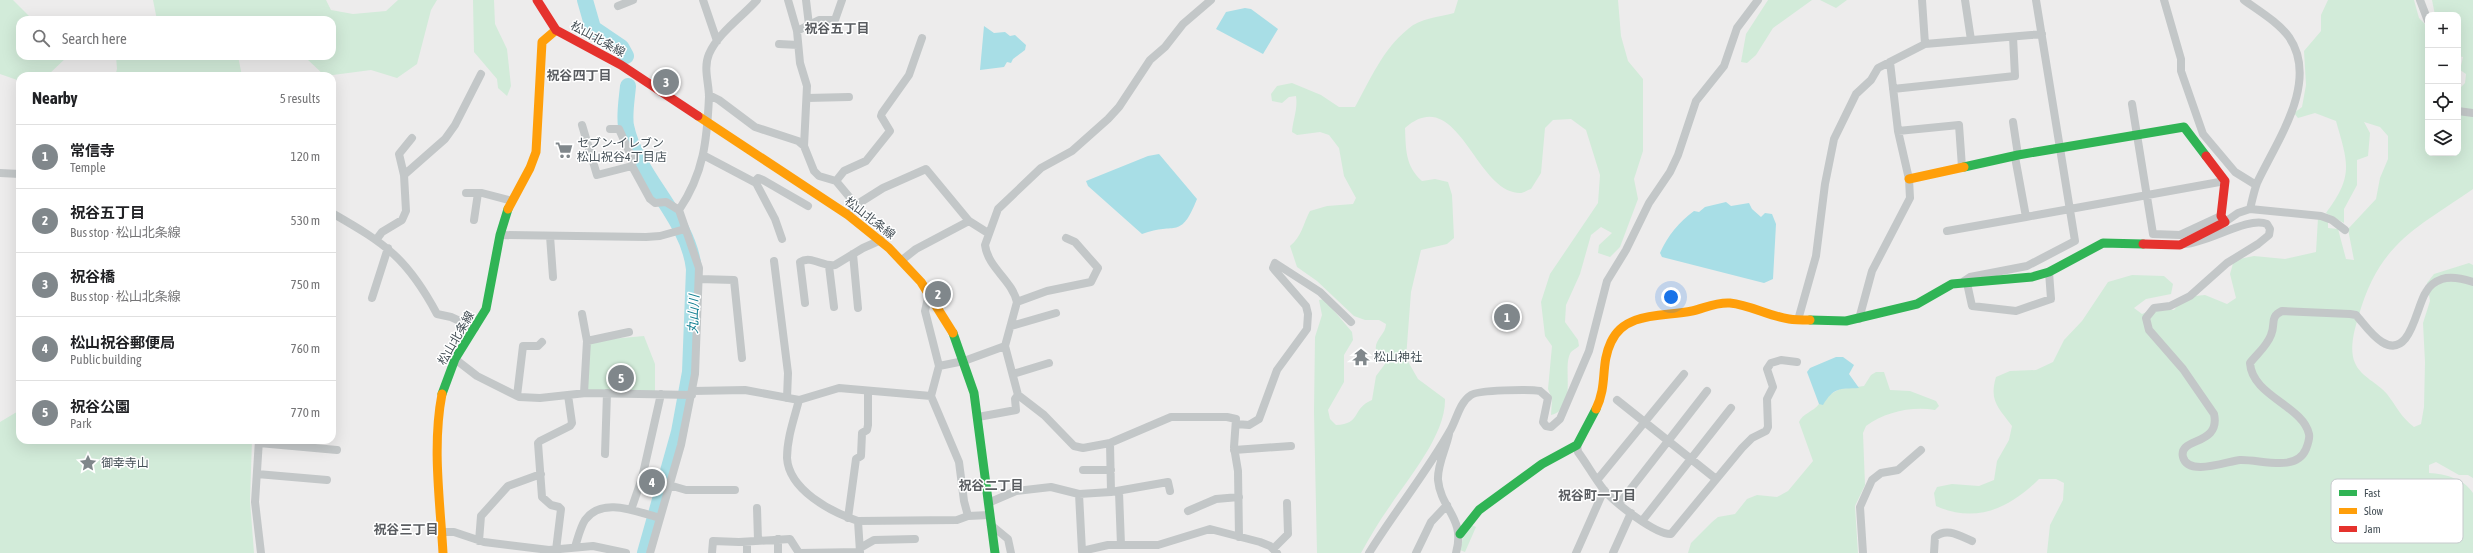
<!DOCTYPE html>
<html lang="en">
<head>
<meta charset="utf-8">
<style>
	:root { --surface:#fff; --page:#f2f2f2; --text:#202124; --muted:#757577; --line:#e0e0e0; --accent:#80878b }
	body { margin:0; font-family:"Asap Condensed","Noto Sans JP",sans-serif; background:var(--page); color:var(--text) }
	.controls { position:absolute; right:12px; top:12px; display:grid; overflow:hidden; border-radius:8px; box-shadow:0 4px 16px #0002 }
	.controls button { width:36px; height:36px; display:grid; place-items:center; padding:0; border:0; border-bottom:1px solid var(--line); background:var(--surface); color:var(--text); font:20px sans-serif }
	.you { position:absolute; left:1671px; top:297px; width:14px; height:14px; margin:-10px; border:3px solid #fff; border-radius:50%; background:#1a73e8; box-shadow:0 0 0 6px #1a73e833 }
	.badge { display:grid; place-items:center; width:26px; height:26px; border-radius:50%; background:var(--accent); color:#fff; font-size:13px; font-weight:700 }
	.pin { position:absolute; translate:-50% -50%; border:2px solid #fff; box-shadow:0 1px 4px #0006 }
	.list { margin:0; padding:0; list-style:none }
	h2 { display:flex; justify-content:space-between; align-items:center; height:52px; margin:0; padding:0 16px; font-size:17px }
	h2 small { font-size:13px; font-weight:400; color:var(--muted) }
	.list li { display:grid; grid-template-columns:26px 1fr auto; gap:12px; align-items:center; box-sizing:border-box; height:64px; padding:0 16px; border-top:1px solid var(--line) }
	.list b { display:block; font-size:15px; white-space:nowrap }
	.list p { margin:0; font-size:13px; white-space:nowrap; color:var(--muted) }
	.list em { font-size:13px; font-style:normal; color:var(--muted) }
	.icon { flex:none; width:22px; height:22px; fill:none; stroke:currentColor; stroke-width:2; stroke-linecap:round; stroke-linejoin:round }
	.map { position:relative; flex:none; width:2473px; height:553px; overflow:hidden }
	.search { position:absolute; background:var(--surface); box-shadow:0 4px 16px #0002; left:16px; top:16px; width:320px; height:44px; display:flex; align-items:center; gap:10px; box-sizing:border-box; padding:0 14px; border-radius:12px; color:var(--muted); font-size:15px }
	.panel { position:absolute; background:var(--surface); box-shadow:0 4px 16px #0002; left:16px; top:72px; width:320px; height:372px; border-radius:12px }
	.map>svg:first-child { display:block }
	.green { fill:#d2ebd9 }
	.water { fill:#a8dee6 }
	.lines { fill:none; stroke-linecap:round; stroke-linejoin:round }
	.river { stroke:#a8dee6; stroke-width:16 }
	.street { stroke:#c3c7c8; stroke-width:8 }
	.fast { stroke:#30b455; stroke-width:9 }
	.slow { stroke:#ff9f0a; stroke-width:9 }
	.jam { stroke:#e5322d; stroke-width:9 }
	.labels { text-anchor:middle; stroke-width:3; stroke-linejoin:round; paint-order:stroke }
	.street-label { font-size:12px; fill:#455057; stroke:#fff }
	.poi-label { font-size:12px; fill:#455057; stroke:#fff; text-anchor:start }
	.neighbourhood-label { font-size:13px; font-weight:bold; fill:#595c60; stroke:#fff }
	.water-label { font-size:13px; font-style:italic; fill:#168193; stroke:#fff }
	.key { fill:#fff; stroke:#c7cacd; stroke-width:1 }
	.key-label { font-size:11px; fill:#455057 }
</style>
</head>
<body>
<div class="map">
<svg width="2473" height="553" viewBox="0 0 2473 553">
	<rect width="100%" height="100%" fill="#edecec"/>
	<!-- green -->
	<path class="green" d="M 0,0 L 13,0 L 33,20 L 20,20 L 20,56 L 68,56 L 47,76 L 20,76 L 20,81 L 0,74 Z
		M 153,0 L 326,0 L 331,10 L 353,14 L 386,11 L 398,0 L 437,0 L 431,10 L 417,64 L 397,78 L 371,70 L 325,76 L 307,59 L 300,56 L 332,56 L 332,20 L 157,20 Z
		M 473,0 L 494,0 L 495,24 L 507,49 L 511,86 L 507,96 L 498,88 L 497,79 L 474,52 Z
		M 1458,0 L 1618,0 L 1621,36 L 1628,61 L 1643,79 L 1643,151 L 1634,179 L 1638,199 L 1620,247 L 1610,257 L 1598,253 L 1599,245 L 1612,233 L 1601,227 L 1591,235 L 1580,274 L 1566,305 L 1565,322 L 1578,340 L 1579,346 C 1577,348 1573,350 1571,352 C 1561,367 1579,408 1551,415 L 1552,399 L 1548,389 L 1552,346 L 1545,336 L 1541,302 L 1550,274 L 1598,203 L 1600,175 L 1586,130 L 1571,119 L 1553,120 L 1545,128 L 1541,173 L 1531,189 C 1528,190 1523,193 1520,193 C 1475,193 1458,82 1405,128 C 1406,149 1405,166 1422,181 L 1435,179 L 1448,182 L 1452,195 L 1454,238 L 1447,244 L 1421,250 L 1411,292 L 1406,358 L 1418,379 L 1445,399 C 1446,434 1409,477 1390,506 C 1379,521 1370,537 1361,553 L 1317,553 L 1314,412 L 1315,337 L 1322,315 L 1319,300 L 1324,299 L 1352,332 L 1353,340 L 1344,355 L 1344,382 L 1328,410 L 1330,419 L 1336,425 C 1362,424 1351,409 1372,400 L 1376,376 L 1385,364 C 1383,358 1377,355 1376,350 C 1374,340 1386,334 1386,324 L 1379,320 L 1365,320 L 1354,316 L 1317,281 L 1297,267 L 1290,246 C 1302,236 1303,224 1310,211 L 1327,206 L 1353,204 L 1356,198 L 1344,176 L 1339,148 L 1329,135 L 1320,132 L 1297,135 L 1292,132 C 1293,119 1298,109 1296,96 L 1289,97 L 1282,103 L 1272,101 L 1271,94 L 1277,86 L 1292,83 L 1321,95 L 1339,107 L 1355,107 C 1370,80 1383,49 1408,29 C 1420,18 1439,17 1454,13 Z
		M 1768,0 L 1812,0 L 1773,28 L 1756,55 L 1747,63 L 1741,62 L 1746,34 Z
		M 1820,0 L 1847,0 L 1836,8 Z
		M 2328,0 L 2414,0 L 2419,18 L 2428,27 L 2428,153 L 2458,153 L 2458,90 L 2465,83 L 2466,74 L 2460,70 L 2463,57 L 2458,56 L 2458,15 L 2435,15 L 2432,0 L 2473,0 L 2473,189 C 2414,230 2379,243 2358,318 C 2354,331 2349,350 2355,363 C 2361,377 2378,383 2387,394 C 2397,407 2400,416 2414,427 L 2421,424 L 2424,407 L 2425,362 L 2423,323 L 2430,301 L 2427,283 L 2434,274 L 2469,263 L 2473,265 L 2473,478 L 2468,475 L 2459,475 L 2436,462 L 2429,465 L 2429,473 C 2446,474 2464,479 2473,493 L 2473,553 L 2047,553 L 2050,525 L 2063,500 L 2064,483 L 2056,479 L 2039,479 C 2010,508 1976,524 1936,506 L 1934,493 L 1937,487 L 1952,484 L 1979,486 L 1994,480 L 1997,461 L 2009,440 L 2012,426 C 1998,407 1989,401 1996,377 L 2010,371 L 2036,370 L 2053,362 L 2064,340 L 2082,321 L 2108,282 L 2132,275 L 2164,276 L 2173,284 L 2171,294 L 2146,299 L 2134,308 L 2142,314 L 2158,307 L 2174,310 L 2185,297 L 2205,295 L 2227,304 L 2236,298 L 2230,274 L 2234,260 L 2254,256 L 2285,259 L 2316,252 L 2318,218 L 2328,220 L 2328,228 L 2338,229 L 2346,259 L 2354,260 L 2348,229 L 2376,199 L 2380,178 L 2388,159 L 2388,136 L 2380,127 L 2364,122 L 2370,133 L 2368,156 L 2357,160 L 2357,185 L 2344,209 L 2344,223 L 2326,213 C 2354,176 2348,163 2336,121 L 2315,113 L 2298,118 L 2294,113 L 2302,107 L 2306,85 L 2304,51 L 2321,31 L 2321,15 Z
		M 116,56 L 238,56 L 242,76 L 115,76 L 117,69 Z
		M 644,336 L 655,364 L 655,393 L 587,391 L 589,341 Z
		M 1876,372 L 1884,372 L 1890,390 L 1910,391 L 1936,401 L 1939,406 L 1935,410 C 1912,406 1885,412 1866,426 L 1863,433 L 1865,485 L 1855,506 L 1858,553 L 1688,553 L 1691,543 L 1712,522 L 1718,517 L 1735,514 L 1747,499 L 1757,495 L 1777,497 L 1788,491 L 1813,461 L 1799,422 C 1803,413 1813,412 1819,404 L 1823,404 L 1827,396 L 1840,389 L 1864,386 L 1871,375 Z
		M 20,410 L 20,440 L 252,440 L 250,501 L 254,553 L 0,553 L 0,422 Z
		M 1469,524 L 1476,527 L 1465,552 L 1460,550 L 1465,530 Z"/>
	<!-- water -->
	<path class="water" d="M 1245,8 L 1251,9 L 1278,29 L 1263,54 L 1216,29 L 1226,12 Z
		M 984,26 L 994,33 L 1005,32 L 1010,36 L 1015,35 L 1026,45 L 1025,50 L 1013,59 L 1011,63 L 1007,62 L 1004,67 L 980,70 Z
		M 1159,154 L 1197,199 C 1180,241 1177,221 1142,234 L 1088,186 L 1086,181 L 1148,156 Z
		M 1726,202 L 1731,206 L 1749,203 L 1752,209 L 1761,217 L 1765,213 L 1772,214 L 1776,224 L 1773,279 L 1764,283 L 1662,257 L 1660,253 C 1668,235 1679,222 1694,211 L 1699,212 L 1705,207 Z
		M 1836,357 L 1843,357 L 1854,365 L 1849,374 L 1859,388 C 1839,389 1834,387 1823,405 L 1819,404 L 1807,372 L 1810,368 Z"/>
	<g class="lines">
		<!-- river -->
		<path class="river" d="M 585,0 L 593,28 L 621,47 L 626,56
			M 628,86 C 627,98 624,114 626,126 C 637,178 688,216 694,269 L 690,372 L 679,432 L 645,553"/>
		<!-- street -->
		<path class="street" d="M 703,0 L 717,41
			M 788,0 L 797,31 L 800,63 L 807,86 L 804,146
			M 806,0 L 809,25
			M 1211,0 L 1183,24 L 1165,47 L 1150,60 L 1119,107 L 1108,119 L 1072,151 L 1041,168 L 998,209 L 985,245 C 988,268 1012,280 1017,302 L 1005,346 L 1018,395 L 1044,415 L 1074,446 L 1083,448 L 1110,443 L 1171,417 L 1227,417 L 1236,419 L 1234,447 L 1238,471 L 1239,537
			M 1922,0 L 1925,44
			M 1965,0 L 1971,40
			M 2164,0 L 2181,59 L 2181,71 L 2203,134 L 2235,172 L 2256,185
			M 2244,0 C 2259,11 2278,22 2289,37 C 2320,82 2276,142 2257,183 C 2254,191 2252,201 2250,209 L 2321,216 L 2332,220 L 2345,230
			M 2420,0 L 2428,21
			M 618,6 L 633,0
			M 797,31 L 819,20 L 835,20 L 842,0
			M 779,44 L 798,45
			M 1893,89 L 2015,76 L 2013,37
			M 709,95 L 719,100 L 755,127 L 798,141 L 804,146 L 814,171 L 819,176 L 836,181 L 856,205 L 848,215
			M 807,98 L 849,97
			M 2132,104 L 2153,234 L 2180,235 L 2221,216
			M 2458,111 L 2473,113
			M 2013,122 L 2018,155
			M 582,125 L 597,175 L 632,166
			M 610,129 L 619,129 L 633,160 L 632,166 L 650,199 L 655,203 L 666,202 L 679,210
			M 1898,131 L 1959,125 L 1962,167
			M 703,155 L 756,183 L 775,219 L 782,239
			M 0,173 L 20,174
			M 404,175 L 399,154 L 412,138
			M 836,181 L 844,171 L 866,161 L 890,131 L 881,116 L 882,113 L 909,75 L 922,38
			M 754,182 L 758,178 L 763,180 L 808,206
			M 466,193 L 482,193 L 512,201
			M 856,205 L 883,188 L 926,169 L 969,221 L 988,233
			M 332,213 C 386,244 407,258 437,314 L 451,317 L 475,328
			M 2026,217 L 2225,181
			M 474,220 L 478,193
			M 2225,222 L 2238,213 L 2250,209
			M 1947,231 L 2026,217 L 2015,157
			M 500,235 L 646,237 L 660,236 L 685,229
			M 550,236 L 553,277
			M 376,240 L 382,232 L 402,220 L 406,211 L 404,175 L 445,139 L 455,125 L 481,74
			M 2185,244 C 2208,243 2248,216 2267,224 L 2270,229 L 2269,235 L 2258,244 L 2227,263 L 2190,296 L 2170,306 L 2154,308 L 2146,318 L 2149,330 L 2183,369 L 2214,414 C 2221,446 2178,437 2183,457 C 2188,477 2228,461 2240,460 C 2260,459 2296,473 2306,449 C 2308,444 2310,439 2309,434 C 2303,406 2252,396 2250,363 C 2257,354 2267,346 2271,335 C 2276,324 2269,317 2282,311 L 2350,314 L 2356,315 C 2364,324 2372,336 2382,342 C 2411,360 2416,306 2426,292 C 2429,286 2436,281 2442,279 C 2451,276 2464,279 2473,282
			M 853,254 L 858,308
			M 902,260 L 916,249 L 969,221
			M 774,261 L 788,373 L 787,398
			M 829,266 L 834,307
			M 699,279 L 734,280 L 742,358
			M 1964,281 L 1970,277 L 2027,266 L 2075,241 L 2036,0
			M 1967,283 L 1972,306 L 2016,311 L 2051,299 L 2049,272
			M 931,295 L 927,302 L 925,311 L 939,366 L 931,396 L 959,462 L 964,501 L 968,516 L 989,515
			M 372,298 L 388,248
			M 1017,302 L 1047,291 L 1091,282 L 1098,268 L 1075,242 L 1066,238
			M 805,303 L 800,262 C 811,255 823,267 835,265 L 863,248 L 881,240
			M 582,314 L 587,341 L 584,393
			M 1859,319 L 1872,271 L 1910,198 L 1909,179 L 1898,131 L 1890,62
			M 1798,320 L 1816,256 L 1825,184 L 1834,139 L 1856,94 L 1871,80 L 1878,68 L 1925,44 L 2042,34
			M 1011,326 L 1056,313
			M 587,341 L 629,332
			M 455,359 L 477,376 L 519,397 L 540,398 L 586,393 L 692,395
			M 939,366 L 964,361 L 1005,346
			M 1013,374 L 1049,363
			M 693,391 L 745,390 L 799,400 L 839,388 L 931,396
			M 517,396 L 523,346 L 538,346 L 542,342
			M 799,400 C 794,419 787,438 787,458 C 789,490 831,512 858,521 L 957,520 L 968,516
			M 1617,400 L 1716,479
			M 978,417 L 1016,410 L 1015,399 L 1018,395
			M 1236,424 L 1249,425 L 1259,419 L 1277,370 L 1307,329 L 1308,314 L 1306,306 L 1273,268 L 1275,263 L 1320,292 L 1351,322
			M 1449,434 C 1446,449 1437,465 1438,480 C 1441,510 1466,518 1456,553
			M 259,440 L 255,502 L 261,553
			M 259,443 L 337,450
			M 1110,443 L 1111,492 L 1168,482 L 1170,491
			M 1577,445 L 1578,452 C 1587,464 1595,479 1604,490 C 1615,503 1656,535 1671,534 L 1742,448 L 1752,438 L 1766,431 L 1768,427 L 1767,399 L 1773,387 L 1767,369 L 1771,363 L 1781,360 L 1797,362
			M 1234,450 L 1291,446
			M 605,454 L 607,393
			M 1083,470 L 1111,470
			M 257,474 L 327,480
			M 1598,479 L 1684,374
			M 669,485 L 686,490 L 735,490
			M 1119,492 L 1121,545
			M 1079,494 L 1082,551 L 1108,545 L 1158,545 L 1210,529 L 1260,542 L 1270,546 L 1277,553
			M 988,503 L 1016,491 L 1051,487 L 1079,494 L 1111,492
			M 1619,504 L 1707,391
			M 757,508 L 758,540
			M 631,510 L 642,478 L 661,394
			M 1188,511 L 1216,499 L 1239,497
			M 848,518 L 856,459 L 861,456 L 862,433 L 867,430 L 868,425 L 868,392
			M 858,521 L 860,552
			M 1642,521 L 1731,408
			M 991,525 L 1008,539 L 1011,553
			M 440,532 L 454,532 L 484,542 L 549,550 L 593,546 L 626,553
			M 778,539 L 778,553
			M 479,541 L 481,516 L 508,486 L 541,474
			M 747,542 L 747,553
			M 575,547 C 578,538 580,528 585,520 C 602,496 637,512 660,518
			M 860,548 L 874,540 L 915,539
			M 1273,549 L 1288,534 L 1287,503
			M 556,550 L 561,509 L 559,507 L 551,505 L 542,497 L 538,443 L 540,441 L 570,426 L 572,423 L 568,395
			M 650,553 L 681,445 L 695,374 L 699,268 L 679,210 C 704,173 707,140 709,97 C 709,83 703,68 709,54 C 718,33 742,17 757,0
			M 712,553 L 713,541 L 739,542 L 790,539 L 799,553 L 860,552
			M 1369,553 C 1395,511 1427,472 1451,429 C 1457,418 1460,402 1471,395 C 1478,390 1530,389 1540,391 L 1548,398 L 1543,422 L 1546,426 L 1551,427 L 1560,419 L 1589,351 L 1607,281 L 1626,250 L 1649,203 L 1670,172 L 1678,155 L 1696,101 L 1724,66 L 1737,28 L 1758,0
			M 1416,553 L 1431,522 L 1447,505
			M 1576,553 L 1604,490
			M 1613,553 L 1631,513
			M 1863,553 L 1860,507 L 1872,480 L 1881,473 L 1898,470 L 1921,450
			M 1934,553 L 1935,537 C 1947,527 1960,536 1972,541"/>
		<!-- fast -->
		<path class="fast" d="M 1964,167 L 2018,155 L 2184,127 L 2206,156
			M 1810,320 L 1846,321 L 1917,304 L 1952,284 L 2032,277 L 2049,272 L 2103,243 L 2143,244
			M 953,333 L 974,393 L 995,553
			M 442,394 L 455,359 L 486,309 L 500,235 L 508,209
			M 1460,534 L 1479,510 L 1542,464 L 1577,445 L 1596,409"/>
		<!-- slow -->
		<path class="slow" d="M 698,116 L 848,215 L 889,248 L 921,282 L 953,333
			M 1909,179 L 1964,167
			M 508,209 L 530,168 L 536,152 L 542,42 L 556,30
			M 442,394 C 432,446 440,500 443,553
			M 1596,409 C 1608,384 1600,365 1611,342 C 1625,311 1664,317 1692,311 C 1705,308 1716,302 1730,303 C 1750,305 1769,316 1789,319 C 1795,320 1803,320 1810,320"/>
		<!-- jam -->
		<path class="jam" d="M 537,0 L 556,30 L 621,65 L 698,116
			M 2143,244 L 2180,245 L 2225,222 L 2221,216 L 2225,181 L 2206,156"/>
	</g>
	<!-- icons -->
	<defs>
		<g id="supermarket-bare" transform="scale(1.38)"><path d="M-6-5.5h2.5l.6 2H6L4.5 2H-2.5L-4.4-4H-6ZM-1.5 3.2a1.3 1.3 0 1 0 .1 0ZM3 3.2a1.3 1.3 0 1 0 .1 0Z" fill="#80878b" stroke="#fff" stroke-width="2.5" paint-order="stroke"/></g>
		<g id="temple-bare" transform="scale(1.38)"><path d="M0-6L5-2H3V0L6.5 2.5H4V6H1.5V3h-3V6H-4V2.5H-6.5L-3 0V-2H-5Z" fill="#80878b" stroke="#fff" stroke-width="2.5" paint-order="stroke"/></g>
		<g id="sight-bare" transform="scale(1.38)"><path d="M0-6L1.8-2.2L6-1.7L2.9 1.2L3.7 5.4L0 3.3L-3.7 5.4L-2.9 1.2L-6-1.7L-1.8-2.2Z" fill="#80878b" stroke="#fff" stroke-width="2.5" paint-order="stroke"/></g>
	</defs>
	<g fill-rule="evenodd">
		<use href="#supermarket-bare" x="564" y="150"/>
		<use href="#temple-bare" x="1361" y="357"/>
		<use href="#sight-bare" x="88" y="463"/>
	</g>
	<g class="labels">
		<!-- street labels -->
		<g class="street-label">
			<text transform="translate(598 39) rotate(29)" y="4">松山北条線</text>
			<text transform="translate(870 218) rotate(38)" y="4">松山北条線</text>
			<text transform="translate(456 338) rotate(-60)" y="4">松山北条線</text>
		</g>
		<!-- poi labels -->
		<g class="poi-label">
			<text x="577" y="147">セブン-イレブン<tspan x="577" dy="14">松山祝谷4丁目店</tspan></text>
			<text x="1374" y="361">松山神社</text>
			<text x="101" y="467">御幸寺山</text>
		</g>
		<!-- neighbourhood labels -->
		<g class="neighbourhood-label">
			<text x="837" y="33">祝谷五丁目</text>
			<text x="579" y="80">祝谷四丁目</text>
			<text x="991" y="490">祝谷二丁目</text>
			<text x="1597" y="500">祝谷町一丁目</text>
			<text x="406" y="534">祝谷三丁目</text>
		</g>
		<!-- water labels -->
		<g class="water-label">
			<text transform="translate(693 314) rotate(-88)" y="5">丸山川</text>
		</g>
	</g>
	<!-- legend -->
	<rect x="2331" y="479" width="132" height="64" rx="6" class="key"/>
	<rect x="2339" y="490" width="18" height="6" fill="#30b455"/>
	<rect x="2339" y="508" width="18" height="6" fill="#ff9f0a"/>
	<rect x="2339" y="526" width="18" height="6" fill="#e5322d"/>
	<g class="key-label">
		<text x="2364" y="497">Fast</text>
		<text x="2364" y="515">Slow</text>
		<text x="2364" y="533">Jam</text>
	</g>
</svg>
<div class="controls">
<button>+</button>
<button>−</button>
<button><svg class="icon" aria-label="locate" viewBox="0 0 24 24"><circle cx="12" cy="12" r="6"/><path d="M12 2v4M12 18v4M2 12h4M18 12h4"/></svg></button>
<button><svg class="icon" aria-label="layers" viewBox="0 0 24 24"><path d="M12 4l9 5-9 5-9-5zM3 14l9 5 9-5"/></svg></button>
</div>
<div class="you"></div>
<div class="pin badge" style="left:1507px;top:317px">1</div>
<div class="pin badge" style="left:938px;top:294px">2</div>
<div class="pin badge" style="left:666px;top:82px">3</div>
<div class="pin badge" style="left:652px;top:482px">4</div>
<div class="pin badge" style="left:621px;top:378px">5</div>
<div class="search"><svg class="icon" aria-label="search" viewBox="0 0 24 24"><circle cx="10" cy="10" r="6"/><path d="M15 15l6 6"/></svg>Search here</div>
<section class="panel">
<h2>Nearby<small>5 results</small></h2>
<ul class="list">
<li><span class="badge">1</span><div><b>常信寺</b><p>Temple</p></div><em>120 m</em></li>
<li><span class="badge">2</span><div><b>祝谷五丁目</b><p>Bus stop · 松山北条線</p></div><em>530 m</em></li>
<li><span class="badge">3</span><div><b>祝谷橋</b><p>Bus stop · 松山北条線</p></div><em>750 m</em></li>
<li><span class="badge">4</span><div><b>松山祝谷郵便局</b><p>Public building</p></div><em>760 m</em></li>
<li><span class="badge">5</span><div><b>祝谷公園</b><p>Park</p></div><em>770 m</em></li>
</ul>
</section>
</div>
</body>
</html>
